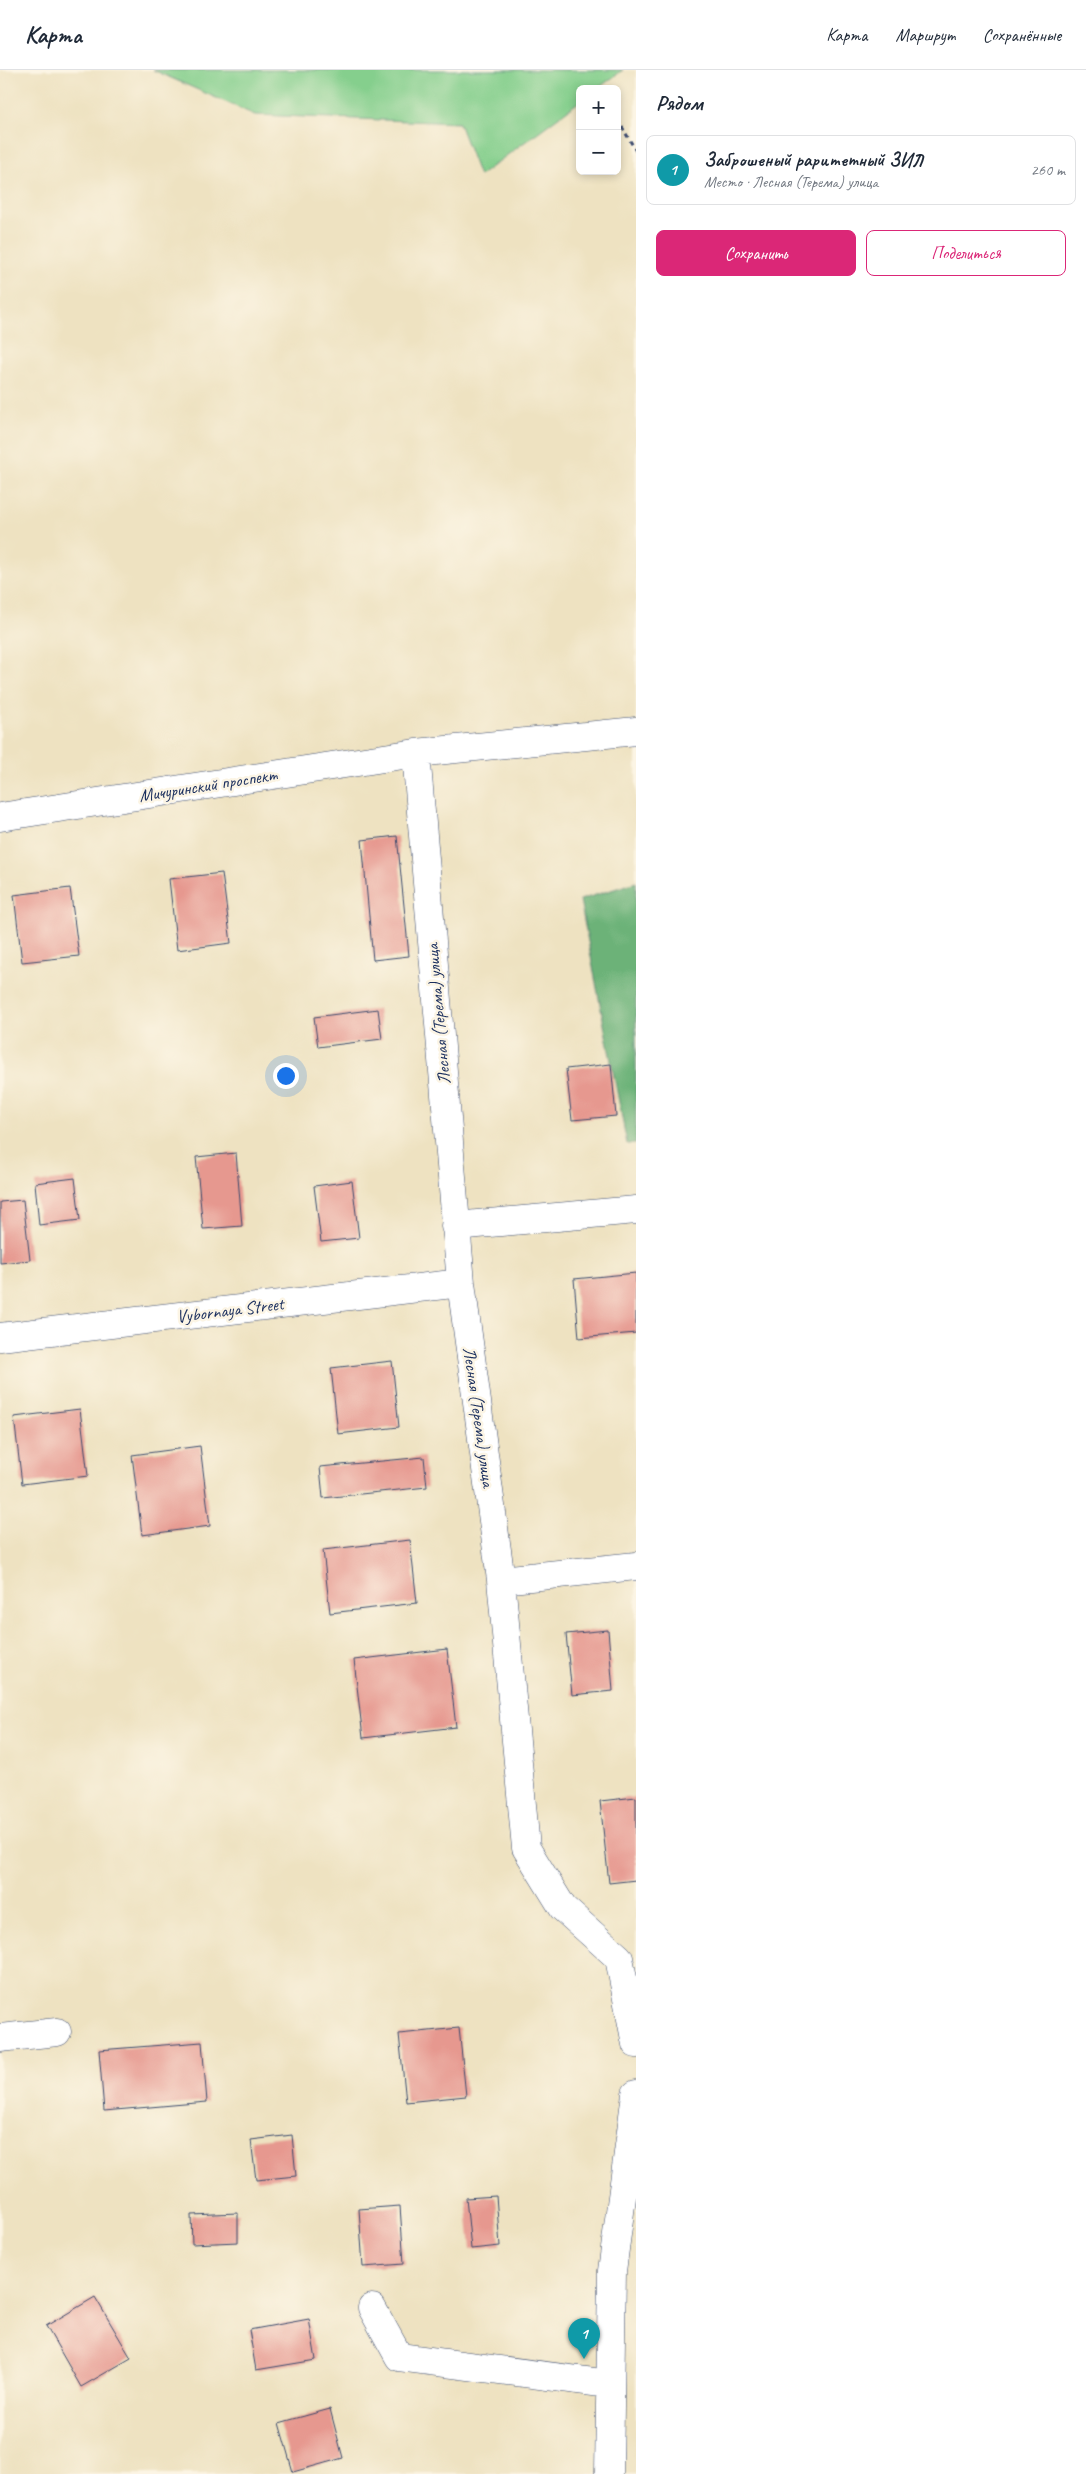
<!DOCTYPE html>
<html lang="ru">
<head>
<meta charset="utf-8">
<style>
	:root { --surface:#fff; --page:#f6f6f7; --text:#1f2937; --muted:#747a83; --line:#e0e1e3; --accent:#db2777 }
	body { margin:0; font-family:Caveat,sans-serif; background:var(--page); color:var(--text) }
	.controls { position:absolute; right:15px; top:15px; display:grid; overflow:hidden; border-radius:8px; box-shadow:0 2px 8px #0003 }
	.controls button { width:45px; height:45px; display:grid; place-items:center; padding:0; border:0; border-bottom:1px solid var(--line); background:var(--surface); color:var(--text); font:25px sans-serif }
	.you { position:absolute; left:285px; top:1005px; width:18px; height:18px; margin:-12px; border:4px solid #fff; border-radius:50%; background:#1a73e8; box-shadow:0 0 0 8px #1a73e833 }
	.badge { display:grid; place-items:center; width:32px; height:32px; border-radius:50%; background:var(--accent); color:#fff; font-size:16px; font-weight:700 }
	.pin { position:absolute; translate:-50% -41px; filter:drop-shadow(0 1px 2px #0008) }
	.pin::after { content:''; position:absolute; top:26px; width:18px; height:15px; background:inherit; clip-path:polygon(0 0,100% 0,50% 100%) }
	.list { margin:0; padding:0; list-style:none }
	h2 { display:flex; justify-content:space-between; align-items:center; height:65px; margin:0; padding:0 20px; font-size:21px }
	h2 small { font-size:16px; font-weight:400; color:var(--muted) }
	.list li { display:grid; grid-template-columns:32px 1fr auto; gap:15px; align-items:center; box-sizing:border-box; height:70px; margin:0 10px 10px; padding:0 10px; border:1px solid var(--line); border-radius:8px }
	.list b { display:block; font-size:19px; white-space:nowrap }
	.list p { margin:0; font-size:16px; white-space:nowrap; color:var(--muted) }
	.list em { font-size:16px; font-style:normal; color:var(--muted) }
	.actions { display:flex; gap:10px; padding:15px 20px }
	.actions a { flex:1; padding:11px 0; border:1px solid var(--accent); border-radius:8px; text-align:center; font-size:18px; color:var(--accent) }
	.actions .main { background:var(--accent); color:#fff }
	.map { position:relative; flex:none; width:636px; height:2404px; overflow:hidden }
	header { display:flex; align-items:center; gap:30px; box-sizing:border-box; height:70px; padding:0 25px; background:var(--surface); border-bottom:1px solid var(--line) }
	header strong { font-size:24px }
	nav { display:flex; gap:28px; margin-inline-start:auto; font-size:18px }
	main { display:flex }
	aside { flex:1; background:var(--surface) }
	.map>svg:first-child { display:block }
	.green { fill:#85cf8d; stroke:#507f76 }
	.forest { fill:#6cb278; stroke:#44706b }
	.building { fill:#e6988f }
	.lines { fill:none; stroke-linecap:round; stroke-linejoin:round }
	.minor-casing { stroke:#3b4a6d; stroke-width:29 }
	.path { stroke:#3b4a6d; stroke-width:3; stroke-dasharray:4 4; stroke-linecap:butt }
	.minor { stroke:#fff; stroke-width:28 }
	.labels { text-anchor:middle; stroke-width:5; stroke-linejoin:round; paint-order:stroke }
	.street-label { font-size:18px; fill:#1b2f5e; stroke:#fcf5e5 }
</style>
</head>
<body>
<header>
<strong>Карта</strong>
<nav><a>Карта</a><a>Маршрут</a><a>Сохранённые</a></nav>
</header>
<main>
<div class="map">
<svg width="636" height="2404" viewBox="0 0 636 2404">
	<rect width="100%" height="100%" fill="#fcf5e5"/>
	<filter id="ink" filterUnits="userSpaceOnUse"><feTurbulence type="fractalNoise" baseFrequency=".02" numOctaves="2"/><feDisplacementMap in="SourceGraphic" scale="10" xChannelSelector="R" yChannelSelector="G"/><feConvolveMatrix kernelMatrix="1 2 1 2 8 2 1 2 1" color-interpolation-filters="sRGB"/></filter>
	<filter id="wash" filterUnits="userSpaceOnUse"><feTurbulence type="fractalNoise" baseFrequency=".0096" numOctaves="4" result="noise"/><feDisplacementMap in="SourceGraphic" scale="20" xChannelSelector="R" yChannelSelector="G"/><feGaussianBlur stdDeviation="1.12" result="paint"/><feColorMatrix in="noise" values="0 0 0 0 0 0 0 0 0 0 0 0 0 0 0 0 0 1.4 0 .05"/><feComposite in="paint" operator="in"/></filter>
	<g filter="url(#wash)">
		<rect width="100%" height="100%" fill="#eee2c1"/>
		<!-- green -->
		<path class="green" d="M 153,0 L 623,0 L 597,19 L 580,19 L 580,31 L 479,106 L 459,53 L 255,45 Z"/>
		<!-- forest -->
		<path class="forest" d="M 636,812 L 636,1074 L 627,1074 L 580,830 Z"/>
		<g id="blocks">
			<!-- building -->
			<path class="building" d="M 397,766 L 409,886 L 373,890 L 362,770 Z
				M 222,803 L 231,873 L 177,880 L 169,809 Z
				M 70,818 L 79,886 L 22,892 L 14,825 Z
				M 378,939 L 382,969 L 318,977 L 314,947 Z
				M 611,994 L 616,1046 L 572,1050 L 566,999 Z
				M 236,1083 L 242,1156 L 203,1159 L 196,1087 Z
				M 75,1108 L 80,1150 L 39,1155 L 35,1113 Z
				M 352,1111 L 359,1168 L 321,1172 L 314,1116 Z
				M 23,1130 L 30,1190 L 0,1193 L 0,1132 Z
				M 636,1203 L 636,1263 L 579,1268 L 574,1209 Z
				M 392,1291 L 399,1357 L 338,1364 L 331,1298 Z
				M 80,1339 L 88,1406 L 22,1414 L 14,1347 Z
				M 200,1376 L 210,1456 L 142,1465 L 132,1385 Z
				M 424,1387 L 427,1417 L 323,1428 L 320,1397 Z
				M 410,1470 L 417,1533 L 330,1543 L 323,1480 Z
				M 608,1560 L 613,1621 L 572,1625 L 566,1564 Z
				M 447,1579 L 456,1657 L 363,1668 L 354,1590 Z
				M 636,1727 L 636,1810 L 609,1813 L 600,1731 Z
				M 459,1958 L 466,2026 L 406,2032 L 399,1964 Z
				M 202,1972 L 207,2032 L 104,2041 L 99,1980 Z
				M 292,2065 L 296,2106 L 256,2110 L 251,2070 Z
				M 496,2126 L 500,2176 L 471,2179 L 466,2128 Z
				M 400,2136 L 404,2194 L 363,2197 L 359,2139 Z
				M 238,2143 L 238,2172 L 192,2174 L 191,2145 Z
				M 95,2227 L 131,2288 L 81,2317 L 46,2256 Z
				M 309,2249 L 316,2290 L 256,2300 L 249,2260 Z
				M 330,2339 L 343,2388 L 293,2402 L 279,2353 Z"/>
		</g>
	</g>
	<g filter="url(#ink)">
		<use href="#blocks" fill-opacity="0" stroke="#3b4a6d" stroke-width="1"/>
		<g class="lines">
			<!-- minor casing -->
			<g class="minor-casing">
				<path id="minor" d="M 416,683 L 461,1213 L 501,1510 L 526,1778 L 563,1838 L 619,1888 L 636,1974
					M 0,747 L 416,683 L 636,661
					M 455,1156 L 636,1140
					M 0,1267 L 461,1213
					M 501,1510 L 636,1496
					M 0,1968 L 57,1962
					M 372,2238 L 399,2287 L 609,2314
					M 609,2404 L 612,2201 L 636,2024"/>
			</g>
			<!-- path -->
			<path class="path" d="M 618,50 L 636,81"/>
			<!-- minor -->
			<use href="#minor" class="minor"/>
		</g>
	</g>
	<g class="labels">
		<!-- street labels -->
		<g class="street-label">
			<text transform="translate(208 715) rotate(-9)" y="6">Мичуринский проспект</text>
			<text transform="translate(438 944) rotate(-95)" y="6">Лесная (Терема) улица</text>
			<text transform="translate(230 1240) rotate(-7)" y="6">Vybornaya Street</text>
			<text transform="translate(479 1347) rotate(82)" y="6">Лесная (Терема) улица</text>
		</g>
	</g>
</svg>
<div class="controls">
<button>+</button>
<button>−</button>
</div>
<div class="you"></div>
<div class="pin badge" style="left:584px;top:2289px;background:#0f9aa8">1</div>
</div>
<aside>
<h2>Рядом<small></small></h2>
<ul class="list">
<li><span class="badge" style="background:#0f9aa8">1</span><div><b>Заброшеный раритетный ЗИЛ</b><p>Место · Лесная (Терема) улица</p></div><em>260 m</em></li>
</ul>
<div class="actions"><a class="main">Сохранить</a><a>Поделиться</a></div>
</aside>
</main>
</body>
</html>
